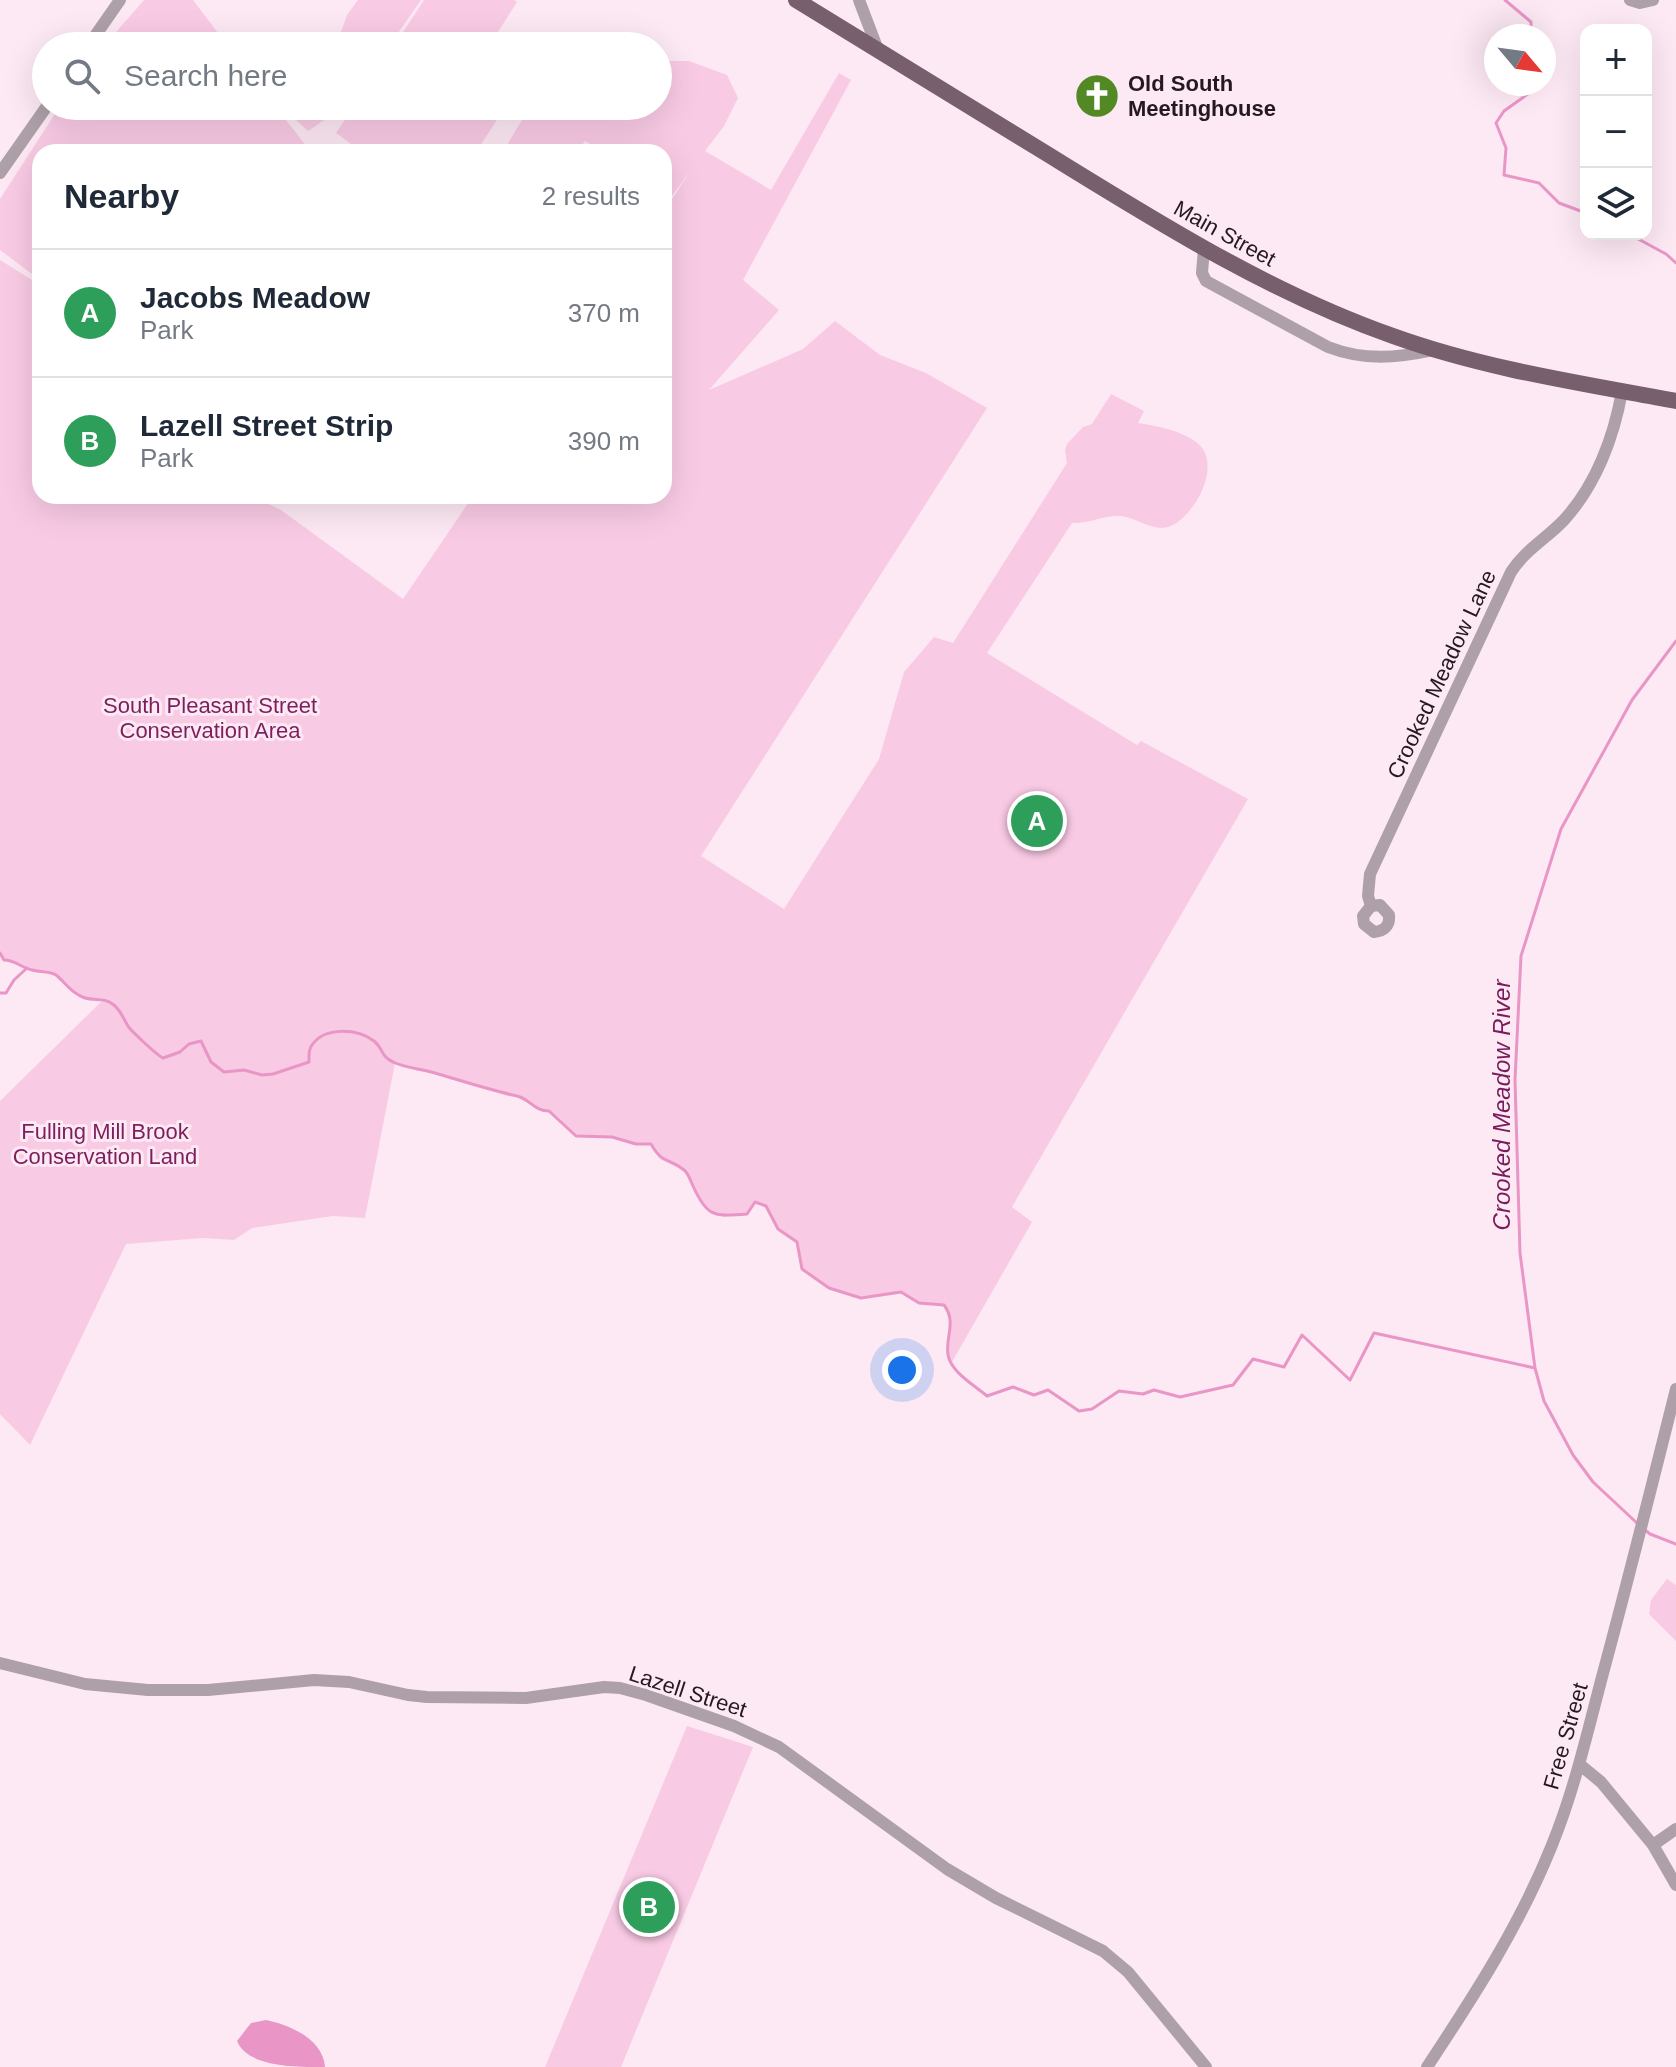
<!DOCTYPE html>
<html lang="en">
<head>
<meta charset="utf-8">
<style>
	:root { --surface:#fff; --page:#f6f6f7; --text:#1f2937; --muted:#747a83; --line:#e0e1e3; --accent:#d93025 }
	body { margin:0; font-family:Helvetica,sans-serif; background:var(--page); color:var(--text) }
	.controls { position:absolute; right:24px; top:24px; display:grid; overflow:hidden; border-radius:16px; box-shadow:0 8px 32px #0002 }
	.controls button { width:72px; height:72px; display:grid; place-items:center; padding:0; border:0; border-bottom:2px solid var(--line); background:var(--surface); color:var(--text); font:40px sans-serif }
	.compass { position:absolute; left:1484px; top:24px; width:72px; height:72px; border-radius:50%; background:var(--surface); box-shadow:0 8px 32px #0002; rotate:119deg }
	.you { position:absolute; left:902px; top:1370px; width:28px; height:28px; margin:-20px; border:6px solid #fff; border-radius:50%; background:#1a73e8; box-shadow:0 0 0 12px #1a73e833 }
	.badge { display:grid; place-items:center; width:52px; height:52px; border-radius:50%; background:var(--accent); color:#fff; font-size:26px; font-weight:700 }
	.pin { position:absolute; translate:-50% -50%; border:4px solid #fff; box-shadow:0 2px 8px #0006 }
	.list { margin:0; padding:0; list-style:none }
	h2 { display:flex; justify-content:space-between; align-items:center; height:104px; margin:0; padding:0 32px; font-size:34px }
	h2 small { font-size:26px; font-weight:400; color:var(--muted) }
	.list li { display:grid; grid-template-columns:52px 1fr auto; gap:24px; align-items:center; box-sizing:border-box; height:128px; padding:0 32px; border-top:2px solid var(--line) }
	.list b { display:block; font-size:30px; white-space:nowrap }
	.list p { margin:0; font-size:26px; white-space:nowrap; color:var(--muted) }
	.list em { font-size:26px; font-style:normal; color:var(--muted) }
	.icon { flex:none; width:44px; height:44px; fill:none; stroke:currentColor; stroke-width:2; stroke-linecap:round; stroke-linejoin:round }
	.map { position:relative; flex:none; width:1676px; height:2067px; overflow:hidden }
	.search { position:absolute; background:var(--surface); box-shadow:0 8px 32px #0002; left:32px; top:32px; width:640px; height:88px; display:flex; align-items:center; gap:20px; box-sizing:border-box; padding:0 28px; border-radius:44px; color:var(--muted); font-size:30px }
	.panel { position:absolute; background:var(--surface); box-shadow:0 8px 32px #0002; left:32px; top:144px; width:640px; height:360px; border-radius:24px }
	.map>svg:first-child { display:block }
	.green { fill:#f9cae4 }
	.water { fill:#e996c7 }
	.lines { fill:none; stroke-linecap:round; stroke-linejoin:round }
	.stream { stroke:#e996c7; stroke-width:3 }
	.minor { stroke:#aea0a8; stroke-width:12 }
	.major { stroke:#785f6d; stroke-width:16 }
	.labels { text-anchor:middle; stroke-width:6; stroke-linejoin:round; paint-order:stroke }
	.poi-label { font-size:22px; font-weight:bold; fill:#24191f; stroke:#fde9f4; text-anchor:start }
	.street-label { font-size:22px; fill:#24191f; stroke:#fde9f4 }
	.park-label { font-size:22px; fill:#7d1e5e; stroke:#fde9f4 }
	.water-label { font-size:24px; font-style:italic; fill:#7b1b5c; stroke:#fde9f4 }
</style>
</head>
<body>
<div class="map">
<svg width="1676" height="2067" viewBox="0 0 1676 2067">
	<rect width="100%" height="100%" fill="#fde9f4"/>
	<!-- green -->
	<path class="green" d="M 144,0 L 193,0 L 228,46 L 104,46 Z
		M 358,0 L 421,0 L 389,46 L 336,46 L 347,15 Z
		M 424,0 L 514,0 L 517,2 L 489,46 L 394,46 Z
		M 658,61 L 689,61 L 727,75 L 738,98 L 724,126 L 705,151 L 771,190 L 839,73 L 851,80 L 743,280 L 779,310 L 709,390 L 803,349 L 835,321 L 880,355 L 926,373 L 987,408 L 701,856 L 784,909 L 879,759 L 904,672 L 934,637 L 953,643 L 1067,463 L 1065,450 L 1067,444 L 1083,427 L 1092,424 L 1111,394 L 1144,411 L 1138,423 C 1157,426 1180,430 1196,442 C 1227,464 1189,528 1162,528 C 1148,528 1134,517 1120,516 C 1104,515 1088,524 1072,523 L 987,653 L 1137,745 L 1141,741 L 1248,799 L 1012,1207 L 1032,1222 L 952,1362 C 941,1345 957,1324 945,1306 L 919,1303 L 901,1292 L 861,1298 L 829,1288 L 802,1269 L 797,1242 C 792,1237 785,1236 780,1231 C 769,1220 773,1205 755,1202 L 747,1214 L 723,1217 L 711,1212 L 702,1205 L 686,1172 L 660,1159 L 651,1144 L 636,1144 L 612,1137 L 576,1136 L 553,1113 L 538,1110 L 518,1097 L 507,1096 L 464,1081 L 395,1063 L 365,1218 L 333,1216 L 252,1228 L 234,1240 L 203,1238 L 126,1244 L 30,1445 L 0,1414 L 0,1101 L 103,1000 L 84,998 L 70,990 L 54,973 L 32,970 L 11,960 L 4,960 L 0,953 L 0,260 L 40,285 L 40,496 L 252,496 L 281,510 L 403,599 L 473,496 L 664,496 L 664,211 L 690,172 L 664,206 L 664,152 L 587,152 L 590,144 L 585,141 L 576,152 L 503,152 L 530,106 L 658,106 Z
		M 60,106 L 275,106 L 311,152 L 40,152 L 40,280 L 0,250 L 0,199 Z
		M 299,106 L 345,106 L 308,131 L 295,119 Z
		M 354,106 L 506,106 L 476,152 L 362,152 L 336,133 Z
		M 1667,1579 L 1676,1585 L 1676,1641 L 1649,1614 L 1651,1600 Z
		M 687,1726 L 753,1747 L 621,2067 L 545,2067 Z"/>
	<!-- water -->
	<path class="water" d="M 266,2020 C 290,2025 323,2039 325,2067 C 293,2067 248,2067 237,2041 L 251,2023 Z"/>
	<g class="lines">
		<!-- stream -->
		<path class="stream" d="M 1505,0 L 1531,22 L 1531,36
			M 1532,84 L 1532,91 L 1504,111 L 1496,123 L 1506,148 L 1504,175 L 1539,183 L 1559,203 L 1586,213
			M 1629,234 L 1666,254 L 1676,263
			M 0,953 L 4,960 C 15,960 22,968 32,970 C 39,972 50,971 56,975 C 66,983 71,993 85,998 C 96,1001 104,997 114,1005 C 121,1011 123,1018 128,1026 C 130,1030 158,1056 163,1058 L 180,1052 L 189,1044 L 201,1041 L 211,1062 L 224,1072 L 244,1070 L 262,1075 L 273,1074 L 309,1062 C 309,1056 308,1050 312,1045 C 325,1026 358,1029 374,1041 C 383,1048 381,1057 393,1062 C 405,1068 422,1069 435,1073 C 462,1081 490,1090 517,1096 C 530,1099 534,1111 549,1111 L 576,1136 L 612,1137 L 636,1144 L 651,1144 C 663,1165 668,1157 684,1170 C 689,1174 690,1180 693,1186 C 708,1219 715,1216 747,1214 L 755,1202 L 766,1206 L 778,1229 L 797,1242 L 802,1269 L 829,1288 L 861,1298 L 901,1292 L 919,1303 L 944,1305 C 957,1322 945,1337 948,1355 C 951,1372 974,1385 987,1396 L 1013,1387 L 1034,1395 L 1048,1390 L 1079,1411 L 1092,1409 L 1119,1391 L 1143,1394 L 1154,1390 L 1180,1397 L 1233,1385 L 1253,1359 L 1284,1367 L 1302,1335 L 1350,1380 L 1374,1333 L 1535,1368
			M 0,993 L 6,993 L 14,980 L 27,968
			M 1638,1524 L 1593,1482 L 1573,1455 L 1544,1401 L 1535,1368 L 1520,1253 L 1515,1080 L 1521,956 L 1561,829 L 1632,700 L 1676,641
			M 1644,1529 L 1650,1534 L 1676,1544"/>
		<!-- minor -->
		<path class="minor" d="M 859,0 L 878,50
			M 1630,0 L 1640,3 L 1653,0
			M 88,46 L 120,0
			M 0,173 L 47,106
			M 1204,248 L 1202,273 L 1206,281 L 1328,347 C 1364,361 1397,358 1434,350
			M 1371,906 L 1363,916 L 1364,924 L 1374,932 C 1385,931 1390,925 1389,915 L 1380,905 L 1371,906 L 1368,896 L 1370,874 L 1511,572 C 1525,550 1546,539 1564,520 C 1596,485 1614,437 1622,391
			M 0,1663 L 85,1684 L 148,1690 L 208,1690 L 314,1680 L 349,1682 L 408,1695 L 427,1697 L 526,1698 L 604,1687 L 620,1688 L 646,1695 L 734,1726 L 779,1747 L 947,1869 L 996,1898 L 1103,1951 L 1128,1972 L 1206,2067
			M 1579,1764 L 1601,1782 L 1653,1845 L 1676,1885
			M 1653,1845 L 1676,1829
			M 1427,2067 C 1474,1996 1520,1925 1552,1845 C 1574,1791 1587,1734 1602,1677 C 1628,1581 1652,1485 1676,1389"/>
		<!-- major -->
		<path class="major" d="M 796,0 C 879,51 962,101 1044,152 C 1156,221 1268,292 1393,336 C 1485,369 1580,383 1676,401"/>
	</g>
	<!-- icons -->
	<defs>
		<g id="church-disc" transform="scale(2.3)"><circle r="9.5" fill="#528924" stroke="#fde9f4"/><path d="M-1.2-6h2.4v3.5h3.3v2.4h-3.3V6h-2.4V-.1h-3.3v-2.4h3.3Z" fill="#fff"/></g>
	</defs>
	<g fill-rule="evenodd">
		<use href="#church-disc" x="1097" y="96"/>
	</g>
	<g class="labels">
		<!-- poi labels -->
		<g class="poi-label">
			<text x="1128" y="91">Old South<tspan x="1128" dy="25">Meetinghouse</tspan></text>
		</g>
		<!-- street labels -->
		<g class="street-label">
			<text transform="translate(1225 233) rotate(29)" y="8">Main Street</text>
			<text transform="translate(1441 674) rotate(-65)" y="8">Crooked Meadow Lane</text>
			<text transform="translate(688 1691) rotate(18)" y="8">Lazell Street</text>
			<text transform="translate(1565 1736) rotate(-74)" y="8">Free Street</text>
		</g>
		<!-- park labels -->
		<g class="park-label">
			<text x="210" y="713">South Pleasant Street<tspan x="210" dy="25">Conservation Area</tspan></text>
			<text x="105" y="1139">Fulling Mill Brook<tspan x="105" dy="25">Conservation Land</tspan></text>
		</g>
		<!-- water labels -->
		<g class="water-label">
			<text transform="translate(1502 1105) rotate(-90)" y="8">Crooked Meadow River</text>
		</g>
	</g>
</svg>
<div class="controls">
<button>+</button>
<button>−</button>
<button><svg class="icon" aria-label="layers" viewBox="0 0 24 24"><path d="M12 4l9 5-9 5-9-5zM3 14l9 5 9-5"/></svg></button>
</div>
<svg class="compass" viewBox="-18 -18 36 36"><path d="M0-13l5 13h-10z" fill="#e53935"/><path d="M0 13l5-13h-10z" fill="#747a83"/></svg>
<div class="you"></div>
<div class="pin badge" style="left:1037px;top:821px;background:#2e9e5b">A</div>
<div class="pin badge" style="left:649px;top:1907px;background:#2e9e5b">B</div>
<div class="search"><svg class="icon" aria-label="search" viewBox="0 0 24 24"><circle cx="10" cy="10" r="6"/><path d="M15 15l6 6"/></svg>Search here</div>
<section class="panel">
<h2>Nearby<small>2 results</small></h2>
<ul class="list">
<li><span class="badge" style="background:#2e9e5b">A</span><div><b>Jacobs Meadow</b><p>Park</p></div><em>370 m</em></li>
<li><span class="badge" style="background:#2e9e5b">B</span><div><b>Lazell Street Strip</b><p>Park</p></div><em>390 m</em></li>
</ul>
</section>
</div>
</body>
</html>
